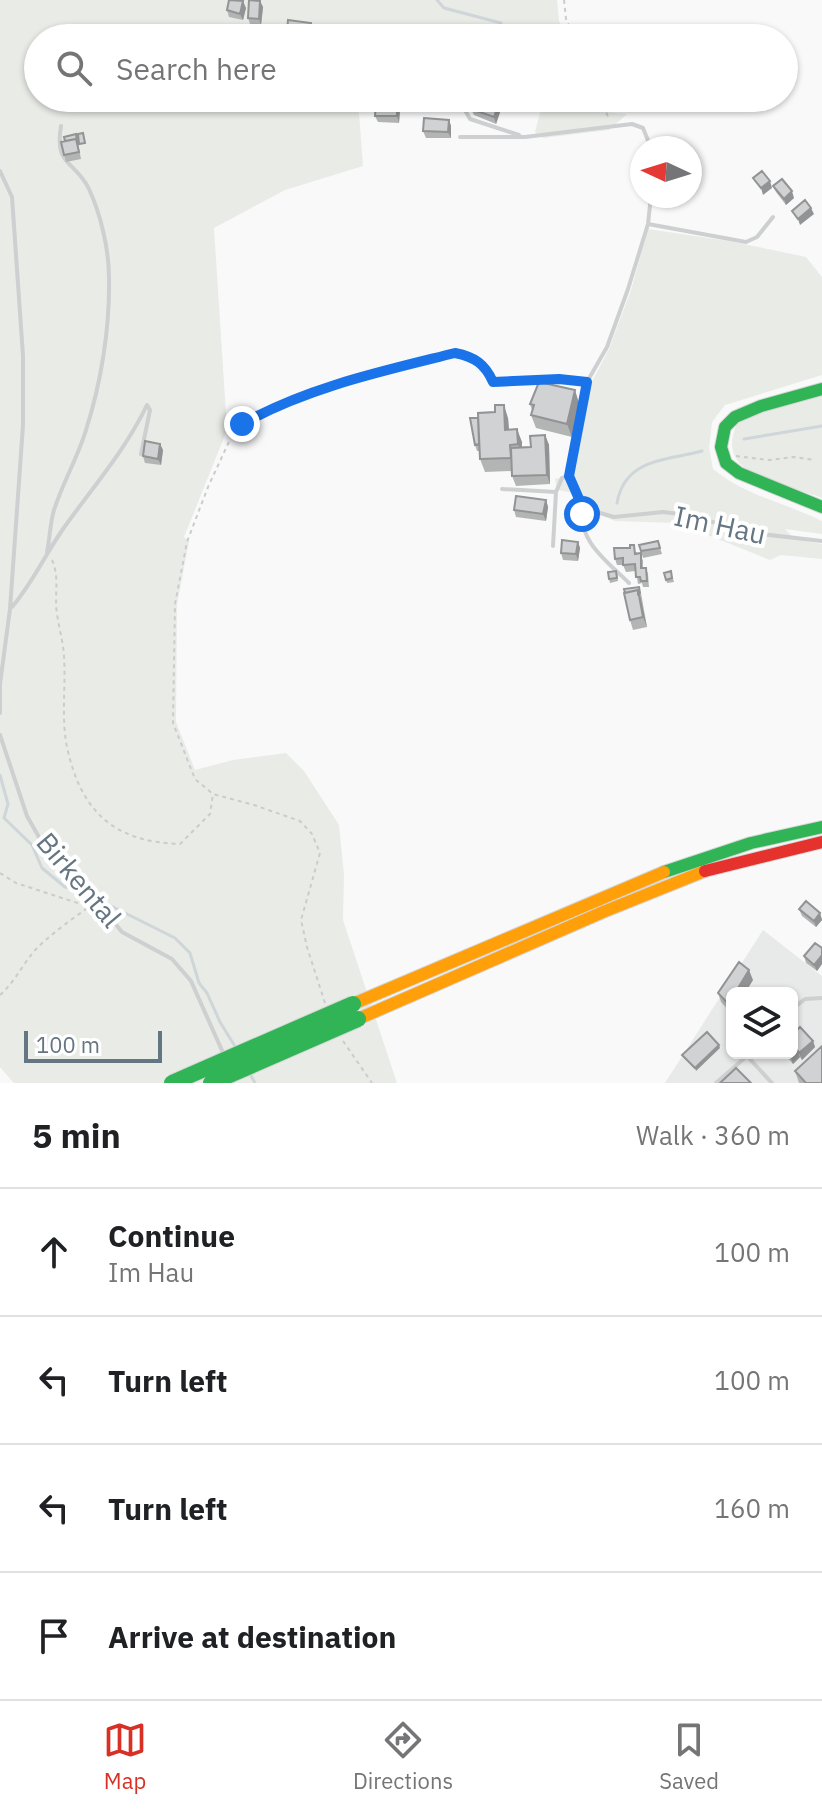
<!DOCTYPE html>
<html lang="en">
<head>
<meta charset="utf-8">
<style>
	:root { --surface:#fff; --page:#f2f2f2; --text:#202124; --muted:#757577; --line:#e0e0e0; --accent:#d93025 }
	body { margin:0; font-family:"IBM Plex Sans",sans-serif; background:var(--page); color:var(--text) }
	.controls { position:absolute; right:24px; bottom:24px; display:grid; overflow:hidden; border-radius:12px; box-shadow:0 2px 6px #0004 }
	.controls button { width:72px; height:72px; display:grid; place-items:center; padding:0; border:0; border-bottom:2px solid var(--line); background:var(--surface); color:var(--text); font:40px sans-serif }
	.compass { position:absolute; left:630px; top:136px; width:72px; height:72px; border-radius:50%; background:var(--surface); box-shadow:0 2px 6px #0004; rotate:274deg }
	.scale { position:absolute; left:24px; bottom:20px; width:138px; box-sizing:border-box; padding-left:8px; border:4px solid #657683; border-top:0; font-size:22px; line-height:28px; white-space:nowrap; color:#657683; -webkit-text-stroke:6px #fff; paint-order:stroke }
	.stop { position:absolute; width:24px; height:24px; margin:-18px; border:6px solid #1a73e8; border-radius:50%; background:#fff }
	.stop.end { background:#1a73e8; border-color:#fff; box-shadow:0 2px 8px #0008 }
	.list { margin:0; padding:0; list-style:none }
	h2 { display:flex; justify-content:space-between; align-items:center; height:104px; margin:0; padding:0 32px; font-size:34px }
	h2 small { font-size:26px; font-weight:400; color:var(--muted) }
	.list li { display:grid; grid-template-columns:52px 1fr auto; gap:24px; align-items:center; box-sizing:border-box; height:128px; padding:0 32px; border-top:2px solid var(--line) }
	.list b { display:block; font-size:30px; white-space:nowrap }
	.list p { margin:0; font-size:26px; white-space:nowrap; color:var(--muted) }
	.list em { font-size:26px; font-style:normal; color:var(--muted) }
	.icon { flex:none; width:44px; height:44px; fill:none; stroke:currentColor; stroke-width:2; stroke-linecap:round; stroke-linejoin:round }
	.map { position:relative; flex:none; width:822px; height:1083px; overflow:hidden }
	.search { position:absolute; background:var(--surface); box-shadow:0 2px 6px #0004; left:24px; right:24px; top:24px; height:88px; display:flex; align-items:center; gap:20px; box-sizing:border-box; padding:0 28px; border-radius:44px; color:var(--muted); font-size:30px }
	.sheet { height:616px; background:var(--surface) }
	nav { display:flex; justify-content:space-around; align-items:center; box-sizing:border-box; height:112px; border-top:2px solid var(--line); background:var(--surface); font-size:22px; color:var(--muted) }
	nav a { display:grid; justify-items:center; gap:4px }
	nav .on { color:var(--accent) }
	.map>svg:first-child { display:block }
	.built { fill:#e8e9e9; fill-rule:evenodd }
	.green { fill:#e8ebe6 }
	.lines { fill:none; stroke-linecap:round; stroke-linejoin:round }
	.stream { stroke:#ced6d9; stroke-width:3 }
	.fast-casing { stroke:#d5d6d7; stroke-width:14 }
	.slow-casing { stroke:#d5d6d7; stroke-width:14 }
	.jam-casing { stroke:#d5d6d7; stroke-width:14 }
	.path { stroke:#cbcccd; stroke-width:2; stroke-dasharray:4 4; stroke-linecap:butt }
	.lane { stroke:#cecfd0; stroke-width:4 }
	.fast { stroke:#30b455; stroke-width:12 }
	.slow { stroke:#ff9f0a; stroke-width:12 }
	.jam { stroke:#e5322d; stroke-width:12 }
	.fast-bridge-casing { stroke:#d5d6d6; stroke-width:18; stroke-linecap:butt }
	.fast-bridge { stroke:#30b455; stroke-width:16 }
	.wall { fill:#b3b5b5 }
	.shaded-wall { fill:#929394 }
	.building { fill:#d0d2d3; stroke:#929394; stroke-width:2 }
	.route { stroke:#1a73e8; stroke-width:10 }
	.labels { text-anchor:middle; stroke-width:8; stroke-linejoin:round; paint-order:stroke }
	.street-label { font-size:28px; fill:#657683; stroke:#fff }
</style>
</head>
<body>
<div class="map">
<svg width="822" height="1083" viewBox="0 0 822 1083">
	<rect width="100%" height="100%" fill="#f9f9f9"/>
	<!-- built -->
	<path class="built" d="M 763,930 L 822,976 L 822,1083 L 665,1083 ZM 732,993 L 792,993 L 792,1053 L 732,1053 Z"/>
	<!-- green -->
	<path class="green" d="M 0,0 L 557,0 L 559,21 L 566,38 L 38,38 L 38,98 L 376,98 L 358,100 L 363,166 L 285,190 L 214,228 L 227,430 L 184,537 L 189,541 L 177,605 L 176,722 L 195,770 L 233,760 L 286,753 L 304,771 L 339,825 L 344,875 L 343,920 L 397,1083 L 14,1083 L 0,1067 Z
		M 544,98 L 593,98 L 599,112 L 627,114 L 609,130 L 543,138 L 535,132 Z
		M 648,229 L 729,241 L 806,257 L 822,277 L 822,375 L 725,405 L 712,422 L 709,448 L 713,469 C 748,497 783,502 822,521 L 822,534 L 785,529 L 795,539 L 822,544 L 822,559 L 781,555 L 770,560 L 678,523 L 615,521 L 577,505 L 580,494 L 557,490 L 555,479 L 569,475 L 568,465 L 588,389 L 609,349 L 631,290 Z
		M 822,394 L 822,498 C 784,483 709,477 739,420 L 763,410 Z"/>
	<g class="lines">
		<!-- stream -->
		<path class="stream" d="M 437,0 L 444,8 L 501,23
			M 744,439 L 822,426
			M 617,503 C 625,458 666,461 702,451
			M 0,775 L 8,804 L 4,818 L 32,845 L 42,868 L 65,887 L 83,892
			M 107,904 L 175,938 L 190,953 L 199,983 L 207,993 L 220,1022 L 236,1048
			M 249,1072 L 255,1083"/>
		<!-- fast casing -->
		<g class="fast-casing">
			<path id="fast" d="M 822,389 L 761,406 L 735,417 L 725,427 L 721,447 L 726,463 L 739,473 L 822,507
				M 664,872 L 751,843 L 822,827"/>
		</g>
		<!-- slow casing -->
		<g class="slow-casing">
			<path id="slow" d="M 353,1004 L 664,872
				M 358,1019 L 603,912 L 705,871"/>
		</g>
		<!-- jam casing -->
		<g class="jam-casing">
			<path id="jam" d="M 705,871 L 822,842"/>
		</g>
		<!-- path -->
		<path class="path" d="M 564,0 L 566,19 L 574,38
			M 600,98 L 609,119
			M 736,456 L 769,460 L 794,457 L 814,460
			M 52,560 C 60,578 54,595 57,614 C 59,628 63,641 64,656 C 66,686 61,718 67,747 C 81,812 114,842 180,844 L 210,814 L 213,794
			M 0,873 L 16,883 L 96,909
			M 0,995 C 16,981 24,961 39,946 C 54,932 72,919 89,907
			M 325,1003 L 307,947 L 301,920 L 320,853 L 312,834 L 300,821 L 254,805 L 213,794 L 195,779 L 173,723 L 175,604 L 187,542 L 208,487 L 233,433 L 242,424 L 260,414 L 346,381 L 449,355
			M 343,1041 L 372,1083"/>
		<!-- lane -->
		<path class="lane" d="M 307,25 L 363,38
			M 458,98 L 470,119 L 519,135
			M 460,137 L 525,137 L 632,124 L 643,128 L 651,148
			M 0,171 L 12,197 L 23,356 L 23,425 L 10,609 L 0,684 L 0,713
			M 651,196 L 648,224 L 628,289 L 607,347 L 587,382 L 569,476 L 583,508 L 614,517 L 663,512 L 680,514 L 761,534 L 822,541
			M 648,224 L 746,242 L 757,237 L 773,217
			M 455,353 C 475,357 485,364 493,382 L 559,379 L 587,382
			M 502,489 L 556,492
			M 583,508 C 576,540 609,563 629,583
			M 553,546 L 556,492 L 562,478 L 569,476
			M 47,552 C 50,538 50,523 54,510 C 63,482 78,457 86,430 C 101,383 110,328 109,278 C 109,250 101,215 89,189 C 75,160 54,167 61,126
			M 12,607 C 32,584 45,555 63,529 C 92,488 125,451 147,405 L 150,410 L 141,454
			M 0,735 L 27,816 L 44,846 L 96,892 L 105,911 L 122,932 L 172,959 L 191,981 L 224,1055
			M 792,1009 L 805,999 L 822,998
			M 716,1083 L 747,1056 L 772,1083"/>
		<!-- fast -->
		<use href="#fast" class="fast"/>
		<!-- slow -->
		<use href="#slow" class="slow"/>
		<!-- jam -->
		<use href="#jam" class="jam"/>
		<!-- fast-bridge casing -->
		<g class="fast-bridge-casing">
			<path id="fast-bridge" d="M 172,1083 L 353,1004
				M 211,1083 L 358,1019"/>
		</g>
		<!-- fast-bridge -->
		<use href="#fast-bridge" class="fast-bridge"/>
	</g>
	<!-- wall -->
	<path class="wall" d="M 260,1 L 263,7 L 261,25 L 250,24 L 248,18 Z
		M 246,8 L 243,20 L 229,17 L 227,10 Z
		M 314,29 L 313,38 L 289,38 L 287,32 Z
		M 400,109 L 399,123 L 378,122 L 375,116 Z
		M 471,109 L 500,112 L 496,124 L 474,115 Z
		M 449,120 L 451,126 L 451,138 L 426,138 L 423,131 Z
		M 77,138 L 81,159 L 66,162 L 64,155 Z
		M 773,186 L 794,198 L 786,205 L 776,192 Z
		M 579,403 L 572,437 L 536,428 L 531,415 L 532,410 L 530,404 Z
		M 478,418 L 508,418 L 509,430 L 522,442 L 522,447 L 531,447 L 545,435 L 549,445 L 550,484 L 516,486 L 512,476 L 512,471 L 485,472 L 480,459 L 480,451 L 477,451 L 475,445 Z
		M 160,444 L 163,450 L 161,465 L 145,463 L 143,456 Z
		M 546,500 L 548,507 L 546,521 L 516,517 L 514,510 Z
		M 658,541 L 662,554 L 643,558 L 641,551 Z
		M 578,542 L 580,548 L 578,561 L 563,560 L 561,553 Z
		M 637,552 L 643,560 L 643,568 L 646,568 L 648,574 L 649,587 L 643,587 L 642,583 L 638,584 L 636,571 L 626,572 L 623,565 L 617,565 L 615,559 Z
		M 664,573 L 672,575 L 674,582 L 667,583 Z
		M 617,574 L 618,581 L 610,583 L 609,579 Z
		M 625,593 L 641,593 L 647,627 L 633,630 L 630,620 Z
		M 799,909 L 820,913 L 822,920 L 816,927 L 802,916 Z
		M 822,948 L 822,964 L 817,971 L 806,963 L 804,956 Z
		M 753,980 L 745,993 L 732,993 L 732,1014 L 721,1002 L 718,993 Z
		M 813,1041 L 815,1047 L 802,1060 L 800,1057 L 793,1064 L 783,1053 L 792,1053 Z
		M 795,1071 L 822,1083 L 799,1083 Z"/>
	<!-- shaded-wall -->
	<path class="shaded-wall" d="M 243,1 L 246,8 L 243,20 L 240,14 Z
		M 260,1 L 263,7 L 261,25 L 259,19 Z
		M 311,23 L 314,29 L 313,38 L 312,38 L 310,34 Z
		M 397,102 L 400,109 L 399,123 L 397,116 Z
		M 498,106 L 500,112 L 496,124 L 494,117 Z
		M 449,120 L 451,126 L 451,138 L 448,132 Z
		M 770,181 L 772,188 L 763,195 L 761,188 Z
		M 792,191 L 794,198 L 786,205 L 784,199 Z
		M 811,208 L 814,214 L 800,225 L 798,219 Z
		M 575,390 L 579,403 L 572,437 L 567,424 Z
		M 504,405 L 508,418 L 510,443 L 505,430 Z
		M 517,429 L 522,442 L 522,457 L 518,444 Z
		M 545,435 L 549,445 L 550,484 L 547,475 Z
		M 160,444 L 163,450 L 161,465 L 158,459 Z
		M 546,500 L 548,507 L 546,521 L 543,514 Z
		M 578,542 L 580,548 L 578,561 L 576,554 Z
		M 638,590 L 641,600 L 647,627 L 643,617 Z
		M 820,913 L 822,920 L 816,927 L 814,921 Z
		M 822,955 L 822,964 L 817,971 L 814,965 Z
		M 749,970 L 753,980 L 745,993 L 740,993 L 738,988 Z
		M 813,1041 L 815,1047 L 802,1060 L 799,1053 Z
		M 719,1045 L 720,1048 L 696,1071 L 695,1068 Z
		M 795,1045 L 800,1057 L 793,1064 L 789,1053 L 792,1053 L 792,1047 Z"/>
	<!-- building -->
	<path class="building" d="M 229,0 L 243,1 L 240,14 L 227,10 Z
		M 249,0 L 260,1 L 259,19 L 248,18 Z
		M 288,20 L 311,23 L 310,34 L 287,32 Z
		M 476,98 L 498,106 L 494,117 L 471,109 Z
		M 376,102 L 397,102 L 397,116 L 375,116 Z
		M 424,118 L 449,120 L 448,132 L 423,131 Z
		M 83,133 L 85,143 L 79,144 L 78,134 Z
		M 76,134 L 77,142 L 76,139 L 65,141 L 64,137 Z
		M 76,139 L 79,152 L 64,155 L 61,142 Z
		M 762,171 L 770,181 L 761,188 L 753,178 Z
		M 782,179 L 792,191 L 784,199 L 773,186 Z
		M 805,200 L 811,208 L 798,219 L 792,211 Z
		M 539,382 L 575,390 L 567,424 L 531,415 L 534,405 L 530,404 Z
		M 495,405 L 504,405 L 505,430 L 517,429 L 518,444 L 510,445 L 511,458 L 480,459 L 478,413 L 495,412 Z
		M 470,418 L 478,418 L 479,444 L 475,445 Z
		M 545,435 L 547,475 L 512,476 L 511,448 L 531,447 L 530,436 Z
		M 145,441 L 160,444 L 158,459 L 143,456 Z
		M 516,496 L 546,500 L 543,514 L 514,510 Z
		M 562,540 L 578,542 L 576,554 L 561,553 Z
		M 658,541 L 660,548 L 641,551 L 639,545 Z
		M 630,545 L 634,545 L 635,554 L 641,553 L 641,568 L 646,568 L 647,581 L 641,581 L 640,577 L 636,577 L 635,564 L 623,565 L 623,558 L 615,559 L 614,548 L 630,548 Z
		M 616,571 L 617,578 L 609,579 L 608,572 Z
		M 671,571 L 672,578 L 666,580 L 664,573 Z
		M 639,587 L 640,593 L 638,594 L 638,590 L 625,593 L 624,589 Z
		M 638,590 L 643,617 L 630,620 L 624,593 Z
		M 806,901 L 820,913 L 814,921 L 799,909 Z
		M 815,943 L 822,948 L 822,955 L 814,965 L 804,956 Z
		M 739,962 L 749,970 L 738,988 L 743,993 L 732,993 L 732,1008 L 718,993 Z
		M 800,1027 L 813,1041 L 799,1053 L 792,1041 L 792,1035 Z
		M 707,1032 L 719,1045 L 695,1068 L 682,1055 Z
		M 822,1046 L 822,1083 L 806,1083 L 795,1071 Z
		M 736,1068 L 751,1083 L 720,1083 Z"/>
	<g class="lines">
		<!-- route -->
		<path class="route" d="M 242,424 C 308,387 383,371 455,353 C 475,357 485,364 493,382 L 559,379 L 587,382 L 569,476 L 583,508 L 582,514"/>
	</g>
	<g class="labels">
		<!-- street labels -->
		<g class="street-label">
			<text transform="translate(720 525) rotate(12)" y="10">Im Hau</text>
			<text transform="translate(79 880) rotate(50)" y="10">Birkental</text>
		</g>
	</g>
</svg>
<div class="controls">
<button><svg class="icon" aria-label="layers" viewBox="0 0 24 24"><path d="M12 4l9 5-9 5-9-5zM3 14l9 5 9-5"/></svg></button>
</div>
<svg class="compass" viewBox="-18 -18 36 36"><path d="M0-13l5 13h-10z" fill="#e53935"/><path d="M0 13l5-13h-10z" fill="#757577"/></svg>
<div class="scale">100 m</div>
<div class="stop" style="left:582px;top:514px"></div>
<div class="stop end" style="left:242px;top:424px"></div>
<div class="search"><svg class="icon" aria-label="search" viewBox="0 0 24 24"><circle cx="10" cy="10" r="6"/><path d="M15 15l6 6"/></svg>Search here</div>
</div>
<section class="sheet">
<h2>5 min<small>Walk · 360 m</small></h2>
<ul class="list">
<li><svg class="icon" aria-label="ahead" viewBox="0 0 24 24"><path d="M12 20V5M6 11l6-6 6 6"/></svg><div><b>Continue</b><p>Im Hau</p></div><em>100 m</em></li>
<li><svg class="icon" aria-label="left" viewBox="0 0 24 24"><path d="M17 20v-9H6M10 6l-5 5 5 5"/></svg><div><b>Turn left</b></div><em>100 m</em></li>
<li><svg class="icon" aria-label="left" viewBox="0 0 24 24"><path d="M17 20v-9H6M10 6l-5 5 5 5"/></svg><div><b>Turn left</b></div><em>160 m</em></li>
<li><svg class="icon" aria-label="arrive" viewBox="0 0 24 24"><path d="M6 21V4h12l-3 4 3 4H6"/></svg><div><b>Arrive at destination</b></div></li>
</ul>
</section>
<nav>
<a class="on"><svg class="icon" aria-label="map" viewBox="0 0 24 24"><path d="M3 6l6-2 6 2 6-2v14l-6 2-6-2-6 2zM9 4v14M15 6v14"/></svg>Map</a>
<a><svg class="icon" aria-label="directions" viewBox="0 0 24 24"><path d="M12 3l9 9-9 9-9-9zM9 14v-3h6M13 9l2 2-2 2"/></svg>Directions</a>
<a><svg class="icon" aria-label="saved" viewBox="0 0 24 24"><path d="M7 4h10v16l-5-4-5 4z"/></svg>Saved</a>
</nav>
</body>
</html>
